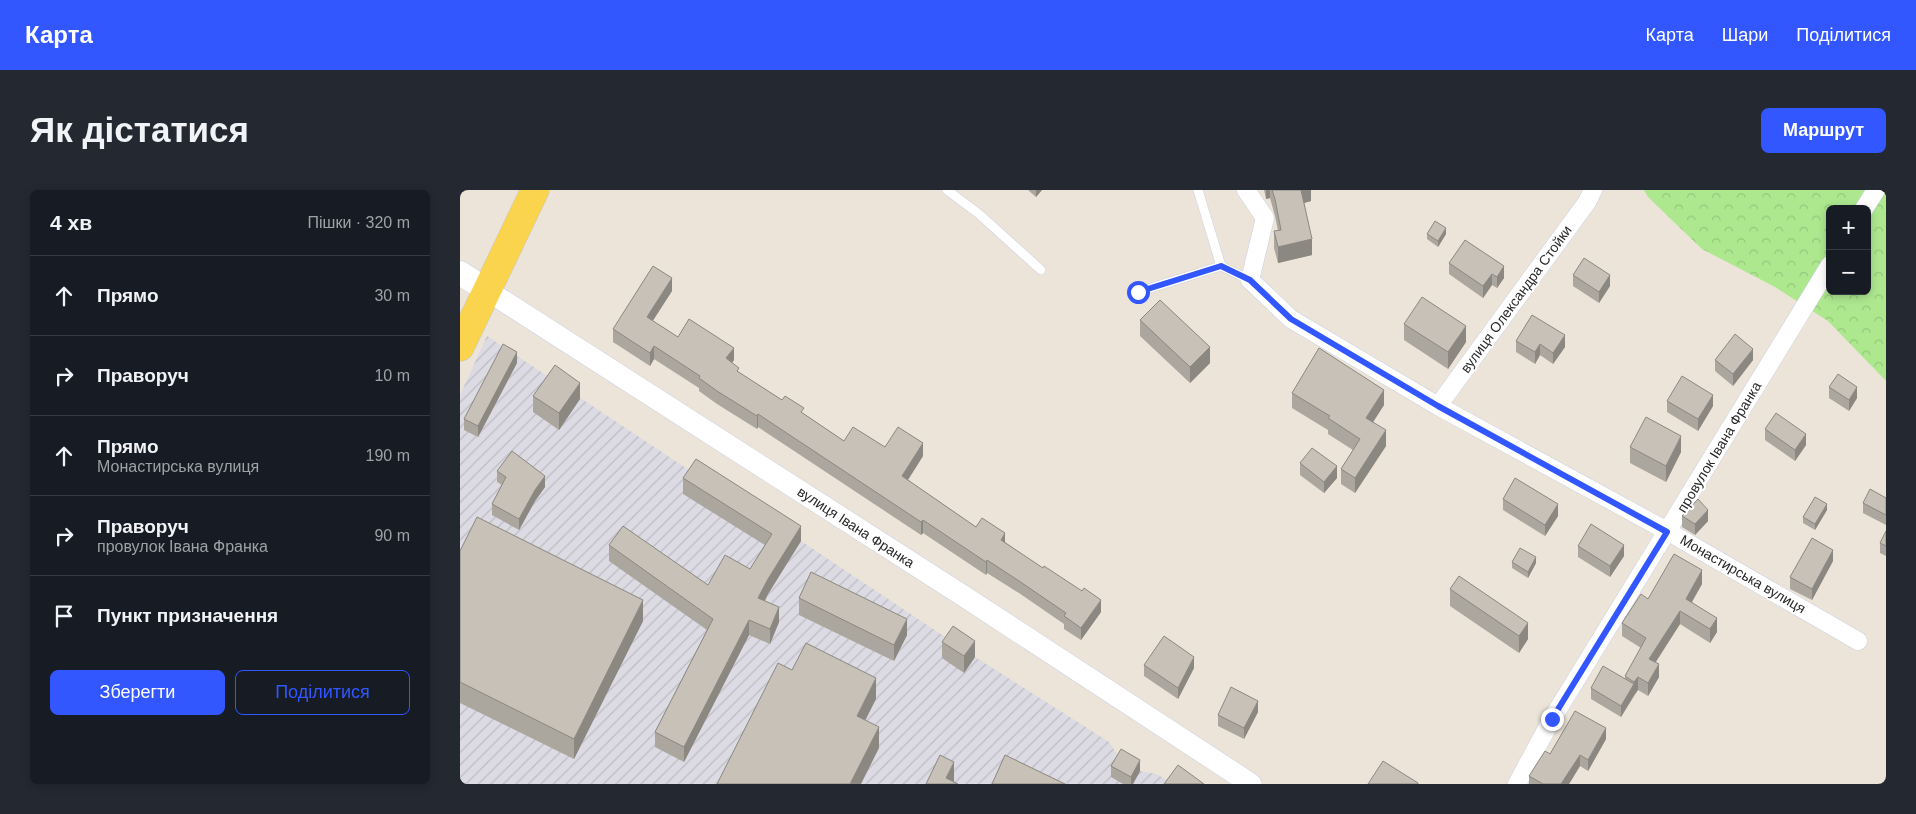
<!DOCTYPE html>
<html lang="uk">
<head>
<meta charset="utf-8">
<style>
	:root { --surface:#171b24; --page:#242831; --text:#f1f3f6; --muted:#9ea1a6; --line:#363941; --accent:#3256ff }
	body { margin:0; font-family:Helvetica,sans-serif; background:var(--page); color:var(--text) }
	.controls { position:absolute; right:15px; top:15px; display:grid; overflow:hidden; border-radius:8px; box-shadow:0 2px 8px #0003 }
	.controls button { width:45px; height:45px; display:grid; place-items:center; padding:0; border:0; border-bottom:1px solid var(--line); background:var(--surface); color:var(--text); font:25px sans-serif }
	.stop { position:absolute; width:15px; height:15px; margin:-11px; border:4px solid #3256ff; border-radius:50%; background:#fff }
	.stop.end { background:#3256ff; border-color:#fff; box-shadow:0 1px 5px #0008 }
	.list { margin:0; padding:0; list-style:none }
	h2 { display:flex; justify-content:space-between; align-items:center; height:65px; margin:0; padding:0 20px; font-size:21px }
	h2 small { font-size:16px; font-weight:400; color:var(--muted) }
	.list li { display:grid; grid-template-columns:32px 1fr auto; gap:15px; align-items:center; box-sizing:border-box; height:80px; padding:0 20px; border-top:1px solid var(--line) }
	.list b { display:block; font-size:19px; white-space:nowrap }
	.list p { margin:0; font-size:16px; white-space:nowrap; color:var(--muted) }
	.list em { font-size:16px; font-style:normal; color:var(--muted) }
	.actions { display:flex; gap:10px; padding:15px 20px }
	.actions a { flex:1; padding:11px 0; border:1px solid var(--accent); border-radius:8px; text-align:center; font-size:18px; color:var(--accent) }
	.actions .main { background:var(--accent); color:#fff }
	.icon { flex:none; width:28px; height:28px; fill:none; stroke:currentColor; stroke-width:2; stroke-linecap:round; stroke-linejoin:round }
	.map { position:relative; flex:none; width:1426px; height:594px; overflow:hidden; border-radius:8px }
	header { display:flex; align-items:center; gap:30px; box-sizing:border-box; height:70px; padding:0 25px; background:var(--accent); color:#fff }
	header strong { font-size:24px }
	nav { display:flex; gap:28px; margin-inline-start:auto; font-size:18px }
	.intro { display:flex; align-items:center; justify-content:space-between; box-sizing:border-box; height:120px; padding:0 30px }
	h1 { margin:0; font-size:35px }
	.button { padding:12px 22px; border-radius:8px; background:var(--accent); color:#fff; font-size:18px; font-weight:700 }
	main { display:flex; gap:30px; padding:0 30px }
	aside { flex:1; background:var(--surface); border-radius:8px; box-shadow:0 2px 8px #0003 }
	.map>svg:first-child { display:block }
	.industrial { fill:url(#industrial-furrows) }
	.forest { fill:url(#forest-crowns); fill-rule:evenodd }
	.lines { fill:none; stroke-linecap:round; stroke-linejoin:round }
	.service-casing { stroke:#cdd1e3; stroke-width:10 }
	.minor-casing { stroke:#cdd1e3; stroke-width:19 }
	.tertiary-casing { stroke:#cdd1e3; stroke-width:22 }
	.secondary-casing { stroke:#cdd1e3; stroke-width:25 }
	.primary-casing { stroke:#c7c7c7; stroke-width:29 }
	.service { stroke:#fff; stroke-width:9 }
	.minor { stroke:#fff; stroke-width:18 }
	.tertiary { stroke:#fff; stroke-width:21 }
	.secondary { stroke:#fff; stroke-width:24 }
	.primary { stroke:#fbd44e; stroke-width:28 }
	.wall { fill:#aba69e }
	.shaded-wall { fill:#8b8781 }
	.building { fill:#c7c1b8; stroke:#8b8781 }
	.route { stroke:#3256ff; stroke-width:6 }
	.labels { text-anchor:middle; stroke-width:4; stroke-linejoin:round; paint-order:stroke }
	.street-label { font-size:14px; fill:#282828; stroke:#fff }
</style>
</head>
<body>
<header>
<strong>Карта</strong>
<nav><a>Карта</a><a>Шари</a><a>Поділитися</a></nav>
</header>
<div class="intro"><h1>Як дістатися</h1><a class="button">Маршрут</a></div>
<main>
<aside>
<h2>4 хв<small>Пішки · 320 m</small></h2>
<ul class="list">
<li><svg class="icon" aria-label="ahead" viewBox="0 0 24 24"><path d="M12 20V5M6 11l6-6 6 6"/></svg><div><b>Прямо</b></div><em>30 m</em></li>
<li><svg class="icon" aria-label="right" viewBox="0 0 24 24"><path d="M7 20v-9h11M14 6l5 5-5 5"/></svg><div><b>Праворуч</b></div><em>10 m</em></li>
<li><svg class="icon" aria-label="ahead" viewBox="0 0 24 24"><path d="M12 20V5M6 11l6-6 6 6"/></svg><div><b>Прямо</b><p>Монастирська вулиця</p></div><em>190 m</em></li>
<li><svg class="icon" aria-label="right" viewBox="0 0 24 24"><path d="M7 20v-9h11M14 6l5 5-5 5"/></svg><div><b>Праворуч</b><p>провулок Івана Франка</p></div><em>90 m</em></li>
<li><svg class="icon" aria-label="arrive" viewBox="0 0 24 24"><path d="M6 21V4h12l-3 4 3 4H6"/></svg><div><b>Пункт призначення</b></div></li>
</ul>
<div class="actions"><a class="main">Зберегти</a><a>Поділитися</a></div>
</aside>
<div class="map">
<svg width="1426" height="594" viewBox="0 0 1426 594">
	<defs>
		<pattern id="industrial-furrows" width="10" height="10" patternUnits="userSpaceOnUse" patternTransform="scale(1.25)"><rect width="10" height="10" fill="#dcdae3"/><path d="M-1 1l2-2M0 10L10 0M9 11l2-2" fill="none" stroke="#bdbbc3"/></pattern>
		<pattern id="forest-crowns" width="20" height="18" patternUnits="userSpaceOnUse" patternTransform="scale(1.25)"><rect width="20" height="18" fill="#ade88f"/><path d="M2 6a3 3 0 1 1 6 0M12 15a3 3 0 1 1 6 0" fill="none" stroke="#95c77b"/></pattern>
	</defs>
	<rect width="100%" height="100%" fill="#ece4d8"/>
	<!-- industrial -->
	<path class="industrial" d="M 27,146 L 235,284 L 341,351 L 515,467 L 649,552 L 661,570 L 680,581 L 696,584 L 714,594 L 0,594 L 0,205 Z"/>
	<!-- forest -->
	<path class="forest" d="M 1184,0 L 1426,0 L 1426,191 L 1368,131 L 1315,97 L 1242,59 L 1188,7 ZM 1370,19 L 1407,19 L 1407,101 L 1370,101 Z"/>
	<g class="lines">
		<!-- service casing -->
		<g class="service-casing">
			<path id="service" d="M 487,0 L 519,24 L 581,80
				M 738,0 L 761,76 L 790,90
				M 678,102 L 761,76"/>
		</g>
		<!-- minor casing -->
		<g class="minor-casing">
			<path id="minor" d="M 786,0 L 805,28 L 790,90 L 831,129 L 978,216 L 1207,341 L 1398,451
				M 1404,19 L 1416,0
				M 978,216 L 1127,12 L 1133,0
				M 1057,594 L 1092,529 L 1370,75"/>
		</g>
		<!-- tertiary casing -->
		<g class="tertiary-casing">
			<path id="tertiary" d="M 28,101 L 502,405 L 791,594"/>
		</g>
		<!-- secondary casing -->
		<g class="secondary-casing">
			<path id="secondary" d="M 0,83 L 28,101"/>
		</g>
		<!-- primary casing -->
		<g class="primary-casing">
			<path id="primary" d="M 0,157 L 75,0"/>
		</g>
		<!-- service -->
		<use href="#service" class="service"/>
		<!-- minor -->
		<use href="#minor" class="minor"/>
		<!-- tertiary -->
		<use href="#tertiary" class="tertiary"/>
		<!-- secondary -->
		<use href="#secondary" class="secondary"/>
		<!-- primary -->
		<use href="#primary" class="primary"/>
	</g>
	<!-- wall -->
	<path class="wall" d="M 568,0 L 582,0 L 576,7 Z
		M 804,0 L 851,0 L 851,11 L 844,13 L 852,65 L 818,73 L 814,58 L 814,41 L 818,41 L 815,26 L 810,8 L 806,9 Z
		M 967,44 L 986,44 L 978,57 L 967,49 Z
		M 989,73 L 1044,88 L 1037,98 L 1032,95 L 1023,108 L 989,84 Z
		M 1113,85 L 1150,96 L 1139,113 L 1113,96 Z
		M 212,101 L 192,131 L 218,147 L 274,170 L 272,173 L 279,183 L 344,224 L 384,251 L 425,257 L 463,266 L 448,290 L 516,337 L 545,352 L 641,422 L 621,450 L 604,439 L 604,434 L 559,403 L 527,383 L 526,385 L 463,343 L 461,345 L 298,237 L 297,239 L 257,214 L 239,201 L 239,198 L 194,169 L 190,176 L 153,152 L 153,139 Z
		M 680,130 L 750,173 L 730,193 L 680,146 Z
		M 944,134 L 1006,152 L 988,179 L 944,150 Z
		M 1056,151 L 1105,157 L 1093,174 L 1080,165 L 1075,174 L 1056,162 Z
		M 1255,170 L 1293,170 L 1273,196 L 1255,181 Z
		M 57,173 L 18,247 L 4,240 L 4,229 Z
		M 1369,197 L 1397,208 L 1389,221 L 1369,208 Z
		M 832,203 L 924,215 L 913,232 L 926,256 L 895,303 L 881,294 L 881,279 L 893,260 L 868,244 L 868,240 L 832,218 Z
		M 73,206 L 120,209 L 99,240 L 73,222 Z
		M 1207,211 L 1253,216 L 1238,241 L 1207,222 Z
		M 1305,239 L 1346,255 L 1335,271 L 1305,250 Z
		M 1170,257 L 1221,262 L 1206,292 L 1170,273 Z
		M 840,273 L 877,288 L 864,303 L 840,285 Z
		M 37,281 L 85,297 L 75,311 L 59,340 L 32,325 L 32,314 L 42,295 L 37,292 Z
		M 223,288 L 341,351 L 308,404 L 305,411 L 319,432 L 310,454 L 289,445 L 224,572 L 195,557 L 195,542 L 247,440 L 149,371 L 149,355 L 248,395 L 290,379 L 305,355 L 223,304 Z
		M 1426,308 L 1426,335 L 1403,323 L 1403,313 Z
		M 1043,309 L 1098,326 L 1085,346 L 1043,320 Z
		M 1367,320 L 1355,340 L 1343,333 L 1343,327 Z
		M 1222,326 L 1248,331 L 1235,345 L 1222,337 Z
		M 1426,341 L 1426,366 L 1420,363 L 1420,353 Z
		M 1118,356 L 1164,366 L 1150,387 L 1118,367 Z
		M 0,361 L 183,431 L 114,569 L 0,513 Z
		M 1373,371 L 1352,410 L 1330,399 L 1330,387 Z
		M 1052,372 L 1076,373 L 1068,388 L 1052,378 Z
		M 1242,394 L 1232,412 L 1257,442 L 1250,453 L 1220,434 L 1196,472 L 1199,487 L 1188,506 L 1178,500 L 1161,527 L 1131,509 L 1131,498 L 1165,489 L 1165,486 L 1181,458 L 1162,446 L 1162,433 L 1188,409 Z
		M 990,399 L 1068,449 L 1059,463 L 990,416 Z
		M 339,408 L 447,445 L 434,471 L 339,425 Z
		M 482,452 L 515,467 L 504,483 L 482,468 Z
		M 684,475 L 734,478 L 718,509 L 684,486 Z
		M 798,522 L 784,549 L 758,536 L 758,525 Z
		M 1146,549 L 1128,581 L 1120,576 L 1109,594 L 1069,594 L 1069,586 L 1090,564 Z
		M 651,576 L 680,581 L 673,594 L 663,594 L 651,587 Z"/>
	<!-- shaded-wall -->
	<path class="shaded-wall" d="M 576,0 L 582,0 L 576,7 Z
		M 806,0 L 810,0 L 810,8 L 806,9 Z
		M 840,0 L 851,0 L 851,11 L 840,14 Z
		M 986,38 L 986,44 L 978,57 L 978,51 Z
		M 852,49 L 852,65 L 818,73 L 818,57 Z
		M 1044,76 L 1044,88 L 1037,98 L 1037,87 Z
		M 1032,84 L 1032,95 L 1023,108 L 1023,96 Z
		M 1150,85 L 1150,96 L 1139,113 L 1139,102 Z
		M 212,88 L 212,101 L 187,140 L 187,127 Z
		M 1006,136 L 1006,152 L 988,179 L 988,162 Z
		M 1105,145 L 1105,157 L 1093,174 L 1093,163 Z
		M 1080,154 L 1080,165 L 1075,174 L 1075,162 Z
		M 194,156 L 194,169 L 190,176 L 190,163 Z
		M 750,157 L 750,173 L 730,193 L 730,177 Z
		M 274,158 L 274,170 L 266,181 L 266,168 Z
		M 1293,159 L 1293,170 L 1273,196 L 1273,184 Z
		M 57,162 L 57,173 L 18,247 L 18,236 Z
		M 120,193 L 120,209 L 99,240 L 99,223 Z
		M 1397,197 L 1397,208 L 1389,221 L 1389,210 Z
		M 924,200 L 924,215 L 906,243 L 906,228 Z
		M 1253,205 L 1253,216 L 1238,241 L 1238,229 Z
		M 298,224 L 298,237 L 297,239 L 297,226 Z
		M 926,240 L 926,256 L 895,303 L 895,288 Z
		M 1346,244 L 1346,255 L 1335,271 L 1335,260 Z
		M 1221,246 L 1221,262 L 1206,292 L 1206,276 Z
		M 463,253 L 463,266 L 442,299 L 442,286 Z
		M 877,276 L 877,288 L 864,303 L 864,292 Z
		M 85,286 L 85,297 L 75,311 L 59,340 L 59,329 L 75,300 Z
		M 1098,314 L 1098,326 L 1085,346 L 1085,335 Z
		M 1367,314 L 1367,320 L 1355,340 L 1355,334 Z
		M 1248,320 L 1248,331 L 1235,345 L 1235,334 Z
		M 463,330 L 463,343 L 461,345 L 461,332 Z
		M 341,336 L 341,351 L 308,404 L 298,423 L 298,408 L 308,389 Z
		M 545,343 L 545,356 L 541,350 Z
		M 1164,355 L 1164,366 L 1150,387 L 1150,376 Z
		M 1373,360 L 1373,371 L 1352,410 L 1352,399 Z
		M 1076,367 L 1076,373 L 1068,388 L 1068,382 Z
		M 527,370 L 527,383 L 526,385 L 526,372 Z
		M 1242,380 L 1242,394 L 1226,422 L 1226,409 Z
		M 183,410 L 183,431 L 114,569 L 114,549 Z
		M 641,410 L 641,422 L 621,450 L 621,438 Z
		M 319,417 L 319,432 L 310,454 L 310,439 Z
		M 1220,421 L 1220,434 L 1189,482 L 1189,469 Z
		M 1257,428 L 1257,442 L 1250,453 L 1250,439 Z
		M 447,429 L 447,445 L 434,471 L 434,455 Z
		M 289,430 L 289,445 L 224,572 L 224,557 Z
		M 1068,433 L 1068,449 L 1059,463 L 1059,446 Z
		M 515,451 L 515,467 L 504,483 L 504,466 Z
		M 734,467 L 734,478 L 718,509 L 718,498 Z
		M 1199,474 L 1199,487 L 1188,506 L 1188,493 Z
		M 1178,487 L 1178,500 L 1174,505 L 1174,492 Z
		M 416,488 L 416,509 L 397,547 L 397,526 Z
		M 1174,494 L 1174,505 L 1161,527 L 1161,516 Z
		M 798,511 L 798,522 L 784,549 L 784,538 Z
		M 419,537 L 419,558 L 401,594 L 390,594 Z
		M 1146,538 L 1146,549 L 1128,581 L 1128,570 Z
		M 1120,565 L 1120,576 L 1109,594 L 1101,594 Z
		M 680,570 L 680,581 L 673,594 L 671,594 L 671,587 Z
		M 494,572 L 494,592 L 486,588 Z"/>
	<!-- building -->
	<path class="building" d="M 812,0 L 841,0 L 852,49 L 818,57 L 814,41 L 821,40 L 815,9 Z
		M 975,31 L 986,38 L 978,51 L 967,44 Z
		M 1005,50 L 1044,76 L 1037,87 L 1032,84 L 1023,96 L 989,73 Z
		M 1124,68 L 1150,85 L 1139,102 L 1113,85 Z
		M 193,76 L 212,88 L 187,127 L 218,147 L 229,129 L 274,158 L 266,168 L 279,178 L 277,181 L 322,210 L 325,206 L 344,218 L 341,222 L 384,251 L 393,237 L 425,257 L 438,237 L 463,253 L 442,286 L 516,337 L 522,328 L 545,343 L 541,350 L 583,378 L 584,376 L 622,401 L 624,398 L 641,410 L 621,438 L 604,426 L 606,423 L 559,391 L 527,370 L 526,372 L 463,330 L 461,332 L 298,224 L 297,226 L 257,201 L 239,188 L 240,186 L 194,156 L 190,163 L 153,139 Z
		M 962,107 L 1006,136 L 988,162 L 944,134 Z
		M 700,110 L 750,157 L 730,177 L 680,130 Z
		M 1072,125 L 1105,145 L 1093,163 L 1080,154 L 1075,162 L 1056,151 Z
		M 1275,144 L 1293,159 L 1273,184 L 1255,170 Z
		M 43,154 L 57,162 L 18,236 L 4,229 Z
		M 859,158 L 924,200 L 906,228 L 926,240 L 895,288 L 881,279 L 900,249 L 868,228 L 870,226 L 832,203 Z
		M 95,175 L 120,193 L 99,223 L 73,206 Z
		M 1378,184 L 1397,197 L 1389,210 L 1369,197 Z
		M 1222,186 L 1253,205 L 1238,229 L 1207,211 Z
		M 1316,223 L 1346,244 L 1335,260 L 1305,239 Z
		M 1186,227 L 1221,246 L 1206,276 L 1170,257 Z
		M 852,258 L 877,276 L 864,292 L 840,273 Z
		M 52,261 L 85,286 L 75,300 L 59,329 L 32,314 L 46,287 L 37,281 Z
		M 236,269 L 341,336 L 308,389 L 298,408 L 319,417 L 310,439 L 289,430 L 224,557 L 195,542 L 253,429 L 149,355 L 163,336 L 248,395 L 265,365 L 290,379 L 312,344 L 223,288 Z
		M 1055,288 L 1098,314 L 1085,335 L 1043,309 Z
		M 1410,299 L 1426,308 L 1426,325 L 1403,313 Z
		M 1355,307 L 1367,314 L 1355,334 L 1343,327 Z
		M 1238,309 L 1248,320 L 1235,334 L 1222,326 Z
		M 17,327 L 183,410 L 114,549 L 0,492 L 0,361 Z
		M 1131,334 L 1164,355 L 1150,376 L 1118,356 Z
		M 1426,341 L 1426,356 L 1420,353 Z
		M 1352,348 L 1373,360 L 1352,399 L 1330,387 Z
		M 1060,358 L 1076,367 L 1068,382 L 1052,372 Z
		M 1214,364 L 1242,380 L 1226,409 L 1257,428 L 1250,439 L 1220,421 L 1189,469 L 1199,474 L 1188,493 L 1178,487 L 1174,492 L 1165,486 L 1186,448 L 1162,433 L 1181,404 L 1188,409 Z
		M 351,382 L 447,429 L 434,455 L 339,408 Z
		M 999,386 L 1068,433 L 1059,446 L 990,399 Z
		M 493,436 L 515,451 L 504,466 L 482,452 Z
		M 704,446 L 734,467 L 718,498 L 684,475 Z
		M 346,453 L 416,488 L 397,526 L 419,537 L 390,594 L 257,594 L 318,473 L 332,480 Z
		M 1143,476 L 1174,494 L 1161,516 L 1131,498 Z
		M 771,497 L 798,511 L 784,538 L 758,525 Z
		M 1115,521 L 1146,538 L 1128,570 L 1120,565 L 1101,594 L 1083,594 L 1069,586 L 1085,561 L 1090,564 Z
		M 661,559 L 680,570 L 671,587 L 651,576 Z
		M 480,565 L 494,572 L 486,588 L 498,594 L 466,594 Z
		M 545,565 L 605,594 L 532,594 Z
		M 923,571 L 958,593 L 958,594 L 908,594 Z
		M 718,575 L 744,594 L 704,594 Z"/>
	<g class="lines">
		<!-- route -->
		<path class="route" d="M 678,102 L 761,76 L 790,90 L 831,129 L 978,216 L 1207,342 L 1092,529"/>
	</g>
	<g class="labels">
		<!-- street labels -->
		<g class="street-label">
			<text transform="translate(1056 109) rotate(-54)" y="5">вулиця Олександра Стойки</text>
			<text transform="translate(1259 257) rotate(-59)" y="5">провулок Івана Франка</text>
			<text transform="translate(396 337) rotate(33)" y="5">вулиця Івана Франка</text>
			<text transform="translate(1283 384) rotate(30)" y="5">Монастирська вулиця</text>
		</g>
	</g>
</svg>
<div class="controls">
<button>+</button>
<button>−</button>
</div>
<div class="stop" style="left:678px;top:102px"></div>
<div class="stop end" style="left:1092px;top:529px"></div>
</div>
</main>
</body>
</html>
